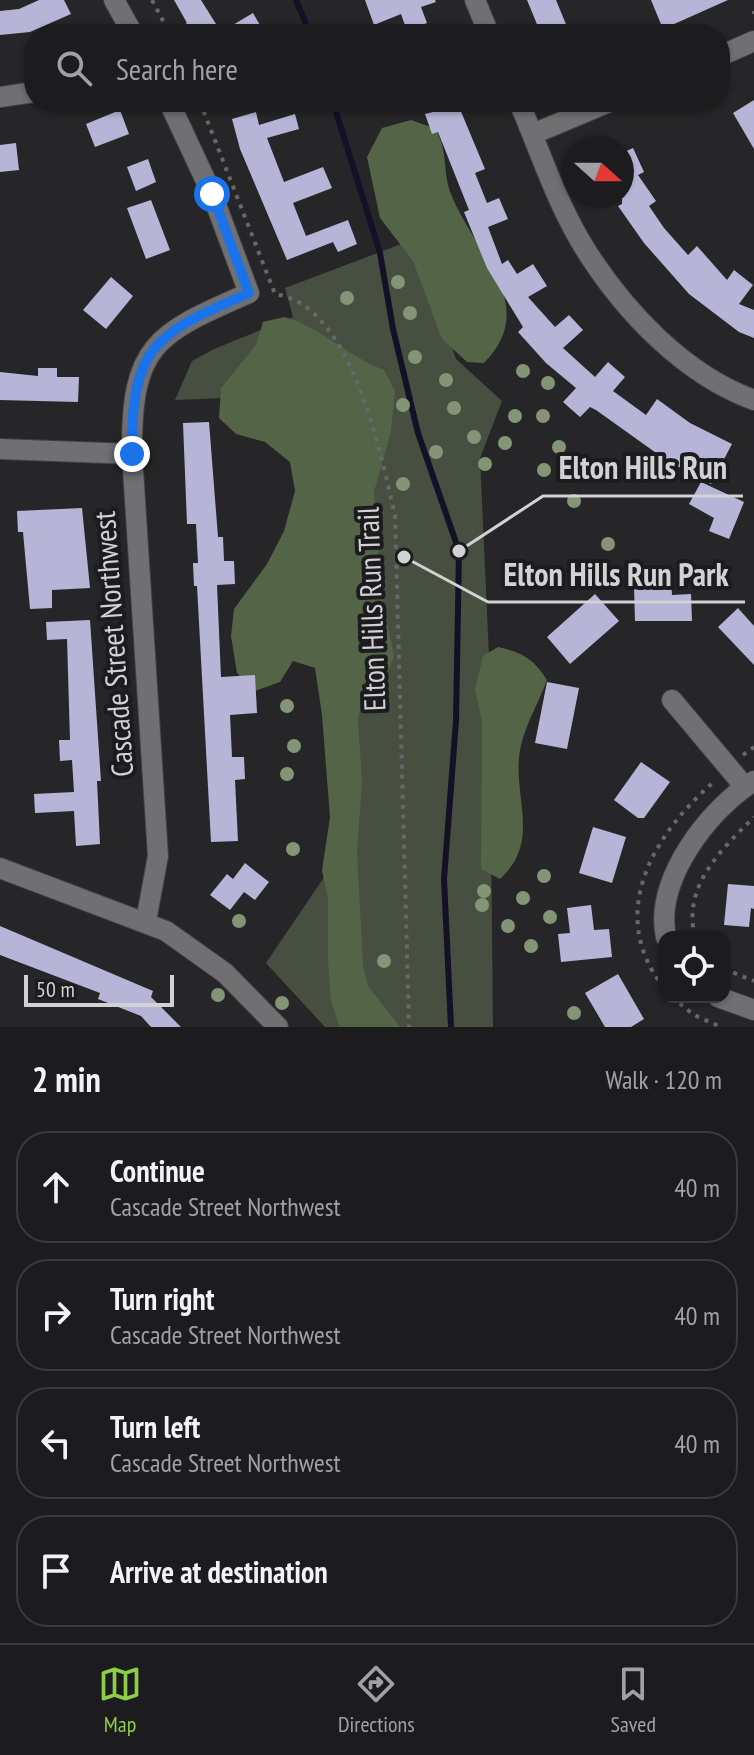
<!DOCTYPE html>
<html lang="en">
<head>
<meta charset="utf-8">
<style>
	:root { --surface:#1c1c1e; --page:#252527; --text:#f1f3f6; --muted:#a0a1a4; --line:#3a3a3c; --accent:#8cce45 }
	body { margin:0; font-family:"PT Sans Narrow",sans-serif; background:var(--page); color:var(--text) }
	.controls { position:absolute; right:24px; bottom:24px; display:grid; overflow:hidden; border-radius:16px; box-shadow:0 2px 6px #0004 }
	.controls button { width:72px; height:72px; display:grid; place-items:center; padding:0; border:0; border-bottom:2px solid var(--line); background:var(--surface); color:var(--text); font:40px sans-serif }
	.compass { position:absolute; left:562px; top:136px; width:72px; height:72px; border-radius:50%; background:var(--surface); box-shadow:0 2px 6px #0004; rotate:111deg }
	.scale { position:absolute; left:24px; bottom:20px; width:150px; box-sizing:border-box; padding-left:8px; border:4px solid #d2d2d4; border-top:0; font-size:22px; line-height:28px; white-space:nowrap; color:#d2d2d4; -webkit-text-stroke:6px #1c1c1f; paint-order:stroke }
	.stop { position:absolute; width:24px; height:24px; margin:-18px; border:6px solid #1a73e8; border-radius:50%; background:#fff }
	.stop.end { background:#1a73e8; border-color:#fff; box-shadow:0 2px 8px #0008 }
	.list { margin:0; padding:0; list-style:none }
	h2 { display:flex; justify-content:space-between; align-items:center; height:104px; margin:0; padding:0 32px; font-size:34px }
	h2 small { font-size:26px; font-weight:400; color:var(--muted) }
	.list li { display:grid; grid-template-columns:52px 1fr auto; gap:24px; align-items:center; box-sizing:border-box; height:112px; margin:0 16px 16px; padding:0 16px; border:2px solid var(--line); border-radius:32px }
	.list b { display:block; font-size:30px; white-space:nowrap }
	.list p { margin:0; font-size:26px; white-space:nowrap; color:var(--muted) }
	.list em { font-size:26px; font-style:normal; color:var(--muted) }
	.icon { flex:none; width:44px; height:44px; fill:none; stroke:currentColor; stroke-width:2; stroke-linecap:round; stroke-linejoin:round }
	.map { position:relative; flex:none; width:754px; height:1027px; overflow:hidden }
	.search { position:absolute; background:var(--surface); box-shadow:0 2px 6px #0004; left:24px; right:24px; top:24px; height:88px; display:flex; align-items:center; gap:20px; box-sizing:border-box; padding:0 28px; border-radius:32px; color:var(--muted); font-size:30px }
	.sheet { height:616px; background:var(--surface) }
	nav { display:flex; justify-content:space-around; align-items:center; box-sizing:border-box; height:112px; border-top:2px solid var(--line); background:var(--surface); font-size:22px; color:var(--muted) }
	nav a { display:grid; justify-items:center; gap:4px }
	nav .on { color:var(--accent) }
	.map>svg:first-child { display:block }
	.green { fill:#475040 }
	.forest { fill:#546447 }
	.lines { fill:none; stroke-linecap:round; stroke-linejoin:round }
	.stream { stroke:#131028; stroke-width:6 }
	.building { fill:#b6b5d8 }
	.minor-casing { stroke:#424244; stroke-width:22 }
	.path { stroke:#68686a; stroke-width:4; stroke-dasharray:4 6; stroke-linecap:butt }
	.minor { stroke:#707073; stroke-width:20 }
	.tree { fill:#839477 }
	.route { stroke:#1a73e8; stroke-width:10 }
	.labels { text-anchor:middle; stroke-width:8; stroke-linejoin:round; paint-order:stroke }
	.street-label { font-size:30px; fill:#d2d2d4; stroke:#1c1c1f }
	.leader { fill:none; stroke:#d2d2d4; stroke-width:3 }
	.callout-dot { fill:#d2d2d4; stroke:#1c1c1f; stroke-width:3 }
	.callout-label { font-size:32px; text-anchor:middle; font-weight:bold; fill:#d2d2d4; stroke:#1c1c1f; stroke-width:8; stroke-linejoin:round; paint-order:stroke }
</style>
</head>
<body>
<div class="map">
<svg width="754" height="1027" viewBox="0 0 754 1027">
	<rect width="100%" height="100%" fill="#262628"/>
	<!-- green -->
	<path class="green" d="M 412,240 L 456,359 L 502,401 L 480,458 L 489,656 L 493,1027 L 325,1027 L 266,963 L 339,855 L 310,394 L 175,400 L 192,361 L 214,349 L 293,317 L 285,288 Z"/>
	<!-- forest -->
	<path class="forest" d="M 411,120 L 436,129 C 449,156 442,171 451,194 C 473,252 542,304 484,363 L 467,362 L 442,339 L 413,261 L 380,218 L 367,157 L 382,128 Z
		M 284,317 C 321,327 347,356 384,370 L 395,391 L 391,431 L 374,492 L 380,588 L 394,656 L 385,679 L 363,695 L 358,719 L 362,782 L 357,852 L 363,966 L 368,986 L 400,1027 L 340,1027 L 331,1002 L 328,961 L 328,899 L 322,870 L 330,817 L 322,715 L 315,668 L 293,661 L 280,682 L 255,691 L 237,673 L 231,636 L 234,609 L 267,564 L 284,531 L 295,491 L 290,462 L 265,442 L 236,434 L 219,418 L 221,388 L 256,345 L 263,322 Z
		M 498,647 C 522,652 534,659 547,680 C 539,702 524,727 520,750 C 512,798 542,840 500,879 L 481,869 L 482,721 L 475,690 L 483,656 Z"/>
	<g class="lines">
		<!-- stream -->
		<path class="stream" d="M 296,0 L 310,34
			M 333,102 L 380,253 L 393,329 L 418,433 L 459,551 L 456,721 L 444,879 L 451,1027"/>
	</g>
	<!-- building -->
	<path class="building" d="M 39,0 L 64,0 L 71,14 L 30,32 L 0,35 L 0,11 L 19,9 Z
		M 174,0 L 201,0 L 221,32 L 253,13 L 265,34 L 169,34 L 187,23 Z
		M 365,0 L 435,0 L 436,2 L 421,7 L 427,23 L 407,31 L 401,14 L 374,25 Z
		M 527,0 L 556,0 L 570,34 L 541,34 Z
		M 651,0 L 728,0 L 663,29 Z
		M 754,100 L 754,149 L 733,113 Z
		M 430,102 L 457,102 L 485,169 L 475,173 L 487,203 L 499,198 L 508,219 L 488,227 L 502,264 L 508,260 L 517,274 L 533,264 L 547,286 L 528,297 L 555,327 L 569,315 L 583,330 L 563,348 L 595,377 L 608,362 L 625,377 L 613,391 L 646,415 L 657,399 L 690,423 L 732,444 L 711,484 L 666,460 L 596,410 L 590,407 L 580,417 L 563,402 L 576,388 L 546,363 L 518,332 L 523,327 L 487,268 L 464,212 L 469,210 L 438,132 L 432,134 L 425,114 L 433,112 Z
		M 120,110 L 129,134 L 95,147 L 86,124 Z
		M 256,112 L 259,125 L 295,114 L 299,129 L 267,138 L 284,182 L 323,167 L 332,188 L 293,203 L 306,236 L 348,220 L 357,244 L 338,252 L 333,242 L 287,260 L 240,149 L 232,119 Z
		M 16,143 L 19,170 L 0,172 L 0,145 Z
		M 633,148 L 644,172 L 638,175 L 656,201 L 649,206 L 664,228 L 688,255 L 697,246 L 727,280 L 734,270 L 753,285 L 739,304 L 754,310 L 754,338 L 739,332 L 689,294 L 644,243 L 618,206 L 622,204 L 622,153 Z
		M 148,159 L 156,182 L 136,191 L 127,167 Z
		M 151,200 L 170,250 L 146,259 L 127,208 Z
		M 111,277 L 133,296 L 106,329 L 83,310 Z
		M 38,368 L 57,368 L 57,377 L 79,377 L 78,402 L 0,400 L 0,372 L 38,376 Z
		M 209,422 L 218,537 L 223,537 L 224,561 L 234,561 L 235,584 L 217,585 L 221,677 L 255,675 L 257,713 L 230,715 L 232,757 L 244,757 L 245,779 L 235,780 L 238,841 L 211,842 L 197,586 L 194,586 L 193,563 L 198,563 L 196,524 L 187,524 L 183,423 Z
		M 701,482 L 744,502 L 729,539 L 709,531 L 714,518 L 689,504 Z
		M 82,508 L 90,588 L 52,590 L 52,608 L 30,609 L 23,532 L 18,532 L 17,511 Z
		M 655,577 L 671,577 L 672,595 L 691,594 L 692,621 L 635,621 L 634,588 L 656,588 Z
		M 595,594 L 619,621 L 570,664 L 547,637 Z
		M 738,608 L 754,626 L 754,665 L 718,627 Z
		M 90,620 L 101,781 L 97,781 L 100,844 L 76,846 L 74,811 L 35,813 L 34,794 L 74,792 L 72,760 L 60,761 L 59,740 L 70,740 L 67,639 L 47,640 L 46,622 Z
		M 547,682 L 579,688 L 567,749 L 535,743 Z
		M 641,762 L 670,782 L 644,818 L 638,818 L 614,800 Z
		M 593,827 L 626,837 L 612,883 L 579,873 Z
		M 245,863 L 269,882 L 255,900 L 244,892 L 230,910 L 210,895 L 227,874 L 233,879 Z
		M 728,884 L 754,886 L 754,909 L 751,908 L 749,927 L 724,925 Z
		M 591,905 L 594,930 L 609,929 L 612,957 L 561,962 L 558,934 L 570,933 L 567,908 Z
		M 0,926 L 153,991 L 151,997 L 181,1027 L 151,1027 L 141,1016 L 98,999 L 100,993 L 0,955 Z
		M 618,974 L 644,1019 L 631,1027 L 605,1027 L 585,993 Z"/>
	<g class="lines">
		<!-- minor casing -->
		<g class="minor-casing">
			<path id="minor" d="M 114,0 L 133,34
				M 475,0 L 489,34
				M 720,56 L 754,41
				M 0,97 L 34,92
				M 519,102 C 540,151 558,207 587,252 C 626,313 685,375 754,400
				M 533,134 L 609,102
				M 0,449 L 132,454
				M 672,700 L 745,787
				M 0,868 L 166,931 L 225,973 L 278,1027
				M 146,921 L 158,856 L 132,454 C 131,345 155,334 249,293 L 212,194 L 169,102
				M 666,937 C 654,880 708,810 754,781
				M 718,997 L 754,1010"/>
		</g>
		<!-- path -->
		<path class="path" d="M 152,0 L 170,34
			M 754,11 L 754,14
			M 200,102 L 275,294 C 352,305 380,452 395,515 L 409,1027
			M 743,755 L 754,747
			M 695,937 C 682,886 721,850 754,817
			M 724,969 L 754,981
			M 664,988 C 605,913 654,833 716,780
			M 672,997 L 694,1015 L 721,1027"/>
		<!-- minor -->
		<use href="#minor" class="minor"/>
	</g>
	<!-- trees -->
	<g class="tree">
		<circle cx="398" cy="282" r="7"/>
		<circle cx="347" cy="298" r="7"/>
		<circle cx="410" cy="313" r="7"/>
		<circle cx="415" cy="357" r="7"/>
		<circle cx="523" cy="371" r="7"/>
		<circle cx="446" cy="380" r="7"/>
		<circle cx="548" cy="383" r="7"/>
		<circle cx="403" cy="405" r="7"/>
		<circle cx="454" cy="408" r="7"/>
		<circle cx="515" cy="416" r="7"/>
		<circle cx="543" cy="416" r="7"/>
		<circle cx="474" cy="437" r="7"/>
		<circle cx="505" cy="443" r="7"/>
		<circle cx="559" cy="447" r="7"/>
		<circle cx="436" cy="452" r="7"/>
		<circle cx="485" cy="464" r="7"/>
		<circle cx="544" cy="470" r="7"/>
		<circle cx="403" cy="484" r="7"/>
		<circle cx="574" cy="501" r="7"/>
		<circle cx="608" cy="544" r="7"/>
		<circle cx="287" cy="706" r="7"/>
		<circle cx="294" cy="746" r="7"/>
		<circle cx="287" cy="774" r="7"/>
		<circle cx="293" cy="849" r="7"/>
		<circle cx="544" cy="876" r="7"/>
		<circle cx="484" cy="891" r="7"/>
		<circle cx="523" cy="898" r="7"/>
		<circle cx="482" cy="905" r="7"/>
		<circle cx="550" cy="917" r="7"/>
		<circle cx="239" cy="921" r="7"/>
		<circle cx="508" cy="926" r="7"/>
		<circle cx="531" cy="946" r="7"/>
		<circle cx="384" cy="961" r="7"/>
		<circle cx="218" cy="995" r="7"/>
		<circle cx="282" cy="1003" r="7"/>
		<circle cx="574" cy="1013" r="7"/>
	</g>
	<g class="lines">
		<!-- route -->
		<path class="route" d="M 132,454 C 131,345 155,334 249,293 L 212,194"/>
	</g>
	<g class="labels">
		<!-- street labels -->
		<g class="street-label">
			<text transform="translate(372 609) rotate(-92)" y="10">Elton Hills Run Trail</text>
			<text transform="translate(114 644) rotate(-94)" y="10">Cascade Street Northwest</text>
		</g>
	</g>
	<!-- callouts -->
	<path class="leader" d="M459 551L543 496H743M404 557L488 602H745"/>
	<g class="callout-dot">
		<circle cx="459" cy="551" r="8"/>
		<circle cx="404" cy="557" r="8"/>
	</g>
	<g class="callout-label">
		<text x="643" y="479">Elton Hills Run</text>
		<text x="616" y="586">Elton Hills Run Park</text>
	</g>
</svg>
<div class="controls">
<button><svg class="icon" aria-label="locate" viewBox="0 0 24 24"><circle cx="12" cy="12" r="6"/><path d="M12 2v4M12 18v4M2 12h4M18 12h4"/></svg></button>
</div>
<svg class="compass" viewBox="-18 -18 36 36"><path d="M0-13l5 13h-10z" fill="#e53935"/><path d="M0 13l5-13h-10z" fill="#a0a1a4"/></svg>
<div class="scale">50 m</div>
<div class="stop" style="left:212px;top:194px"></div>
<div class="stop end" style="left:132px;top:454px"></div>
<div class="search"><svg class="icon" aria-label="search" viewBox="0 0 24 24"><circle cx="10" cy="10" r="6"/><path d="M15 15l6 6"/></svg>Search here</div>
</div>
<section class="sheet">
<h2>2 min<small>Walk · 120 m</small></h2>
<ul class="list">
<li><svg class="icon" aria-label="ahead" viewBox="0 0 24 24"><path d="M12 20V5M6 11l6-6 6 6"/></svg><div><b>Continue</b><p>Cascade Street Northwest</p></div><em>40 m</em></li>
<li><svg class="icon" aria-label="right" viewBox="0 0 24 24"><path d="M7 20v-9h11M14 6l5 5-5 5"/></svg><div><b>Turn right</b><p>Cascade Street Northwest</p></div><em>40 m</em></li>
<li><svg class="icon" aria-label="left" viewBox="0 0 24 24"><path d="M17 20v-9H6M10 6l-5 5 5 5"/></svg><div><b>Turn left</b><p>Cascade Street Northwest</p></div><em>40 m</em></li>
<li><svg class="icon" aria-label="arrive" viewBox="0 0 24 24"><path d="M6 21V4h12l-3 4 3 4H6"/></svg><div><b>Arrive at destination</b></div></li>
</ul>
</section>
<nav>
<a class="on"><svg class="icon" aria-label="map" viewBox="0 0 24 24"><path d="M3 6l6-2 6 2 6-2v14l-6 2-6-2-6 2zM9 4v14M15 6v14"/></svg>Map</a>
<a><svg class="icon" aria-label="directions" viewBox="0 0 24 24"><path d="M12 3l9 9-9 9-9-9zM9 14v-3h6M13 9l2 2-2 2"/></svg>Directions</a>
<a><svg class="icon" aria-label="saved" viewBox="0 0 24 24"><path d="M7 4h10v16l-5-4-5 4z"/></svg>Saved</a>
</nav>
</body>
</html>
